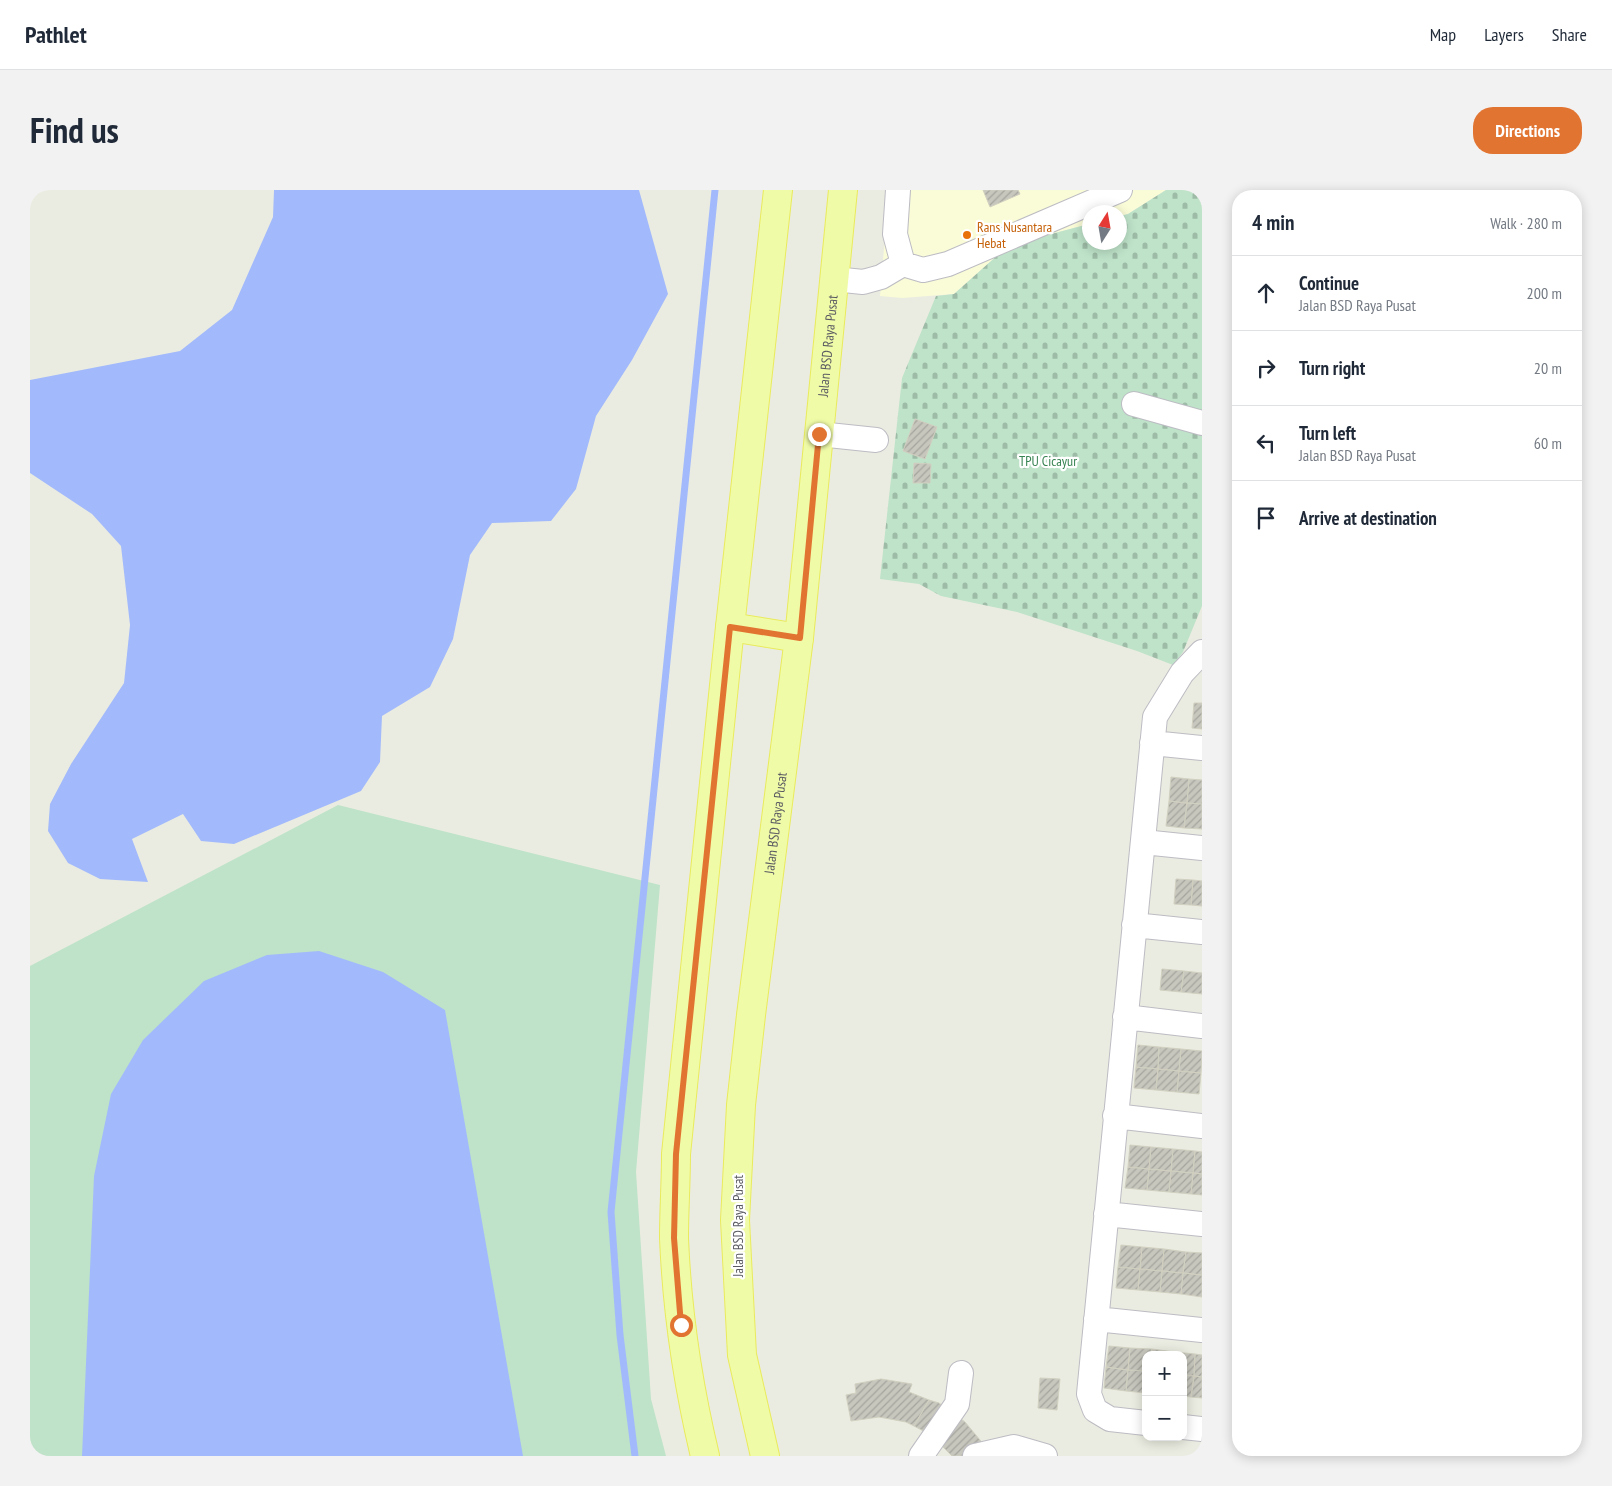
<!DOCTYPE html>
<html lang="en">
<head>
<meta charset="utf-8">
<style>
	:root { --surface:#fff; --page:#f2f2f3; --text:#1f2937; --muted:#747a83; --line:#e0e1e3; --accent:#e27432 }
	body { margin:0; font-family:"PT Sans Narrow",sans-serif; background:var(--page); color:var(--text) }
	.controls { position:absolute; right:15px; bottom:15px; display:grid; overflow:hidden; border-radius:10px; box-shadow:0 2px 12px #0003 }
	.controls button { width:45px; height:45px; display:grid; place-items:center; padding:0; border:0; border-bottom:1px solid var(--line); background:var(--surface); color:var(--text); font:25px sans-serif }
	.compass { position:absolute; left:1052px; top:15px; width:45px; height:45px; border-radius:50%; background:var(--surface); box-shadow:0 2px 12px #0003; rotate:11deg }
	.stop { position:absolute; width:15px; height:15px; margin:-11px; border:4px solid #e27432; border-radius:50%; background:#fff }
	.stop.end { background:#e27432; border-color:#fff; box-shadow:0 1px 5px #0008 }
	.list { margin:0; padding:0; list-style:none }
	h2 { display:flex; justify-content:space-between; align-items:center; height:65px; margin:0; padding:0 20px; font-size:21px }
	h2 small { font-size:16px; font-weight:400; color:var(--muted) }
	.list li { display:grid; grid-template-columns:32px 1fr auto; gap:15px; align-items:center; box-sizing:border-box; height:75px; padding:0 20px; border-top:1px solid var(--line) }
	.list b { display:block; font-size:19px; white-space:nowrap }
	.list p { margin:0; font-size:16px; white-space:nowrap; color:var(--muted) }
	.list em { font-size:16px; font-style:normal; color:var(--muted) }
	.icon { flex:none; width:28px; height:28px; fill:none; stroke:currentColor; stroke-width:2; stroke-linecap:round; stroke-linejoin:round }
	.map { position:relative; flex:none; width:1172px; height:1266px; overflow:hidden; border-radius:20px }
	header { display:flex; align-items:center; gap:30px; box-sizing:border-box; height:70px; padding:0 25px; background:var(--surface); border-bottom:1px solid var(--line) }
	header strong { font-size:24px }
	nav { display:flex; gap:28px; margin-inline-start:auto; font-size:18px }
	.intro { display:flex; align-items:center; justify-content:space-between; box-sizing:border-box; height:120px; padding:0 30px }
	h1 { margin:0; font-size:35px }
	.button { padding:12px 22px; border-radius:20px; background:var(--accent); color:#fff; font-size:18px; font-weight:700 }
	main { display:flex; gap:30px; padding:0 30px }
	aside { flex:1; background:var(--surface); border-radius:20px; box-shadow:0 2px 12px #0003 }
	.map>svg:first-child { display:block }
	.commercial { fill:#fafcd7 }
	.cemetery { fill:url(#cemetery-stones) }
	.green { fill:#bee3c9 }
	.water { fill:#a2bafb }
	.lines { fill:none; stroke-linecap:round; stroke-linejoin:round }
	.stream { stroke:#a2bafb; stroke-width:7 }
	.building { fill:url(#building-hatch); stroke:#d1d0c0 }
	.minor-casing { stroke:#bcbcc3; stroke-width:26 }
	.major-casing { stroke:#e9eb5c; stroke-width:30 }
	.minor { stroke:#fff; stroke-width:24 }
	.major { stroke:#f0fba7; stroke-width:28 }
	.route { stroke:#e27432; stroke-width:6 }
	.food-dot { fill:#e8710a; stroke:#fff; stroke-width:2 }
	.labels { text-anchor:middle; stroke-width:4.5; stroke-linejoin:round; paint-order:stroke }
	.food-label { font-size:14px; fill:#c56008; stroke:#fff; text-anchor:start }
	.street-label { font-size:14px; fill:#5a5b62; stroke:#fff }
	.park-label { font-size:14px; fill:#388352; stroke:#fff }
</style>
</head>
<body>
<header>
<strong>Pathlet</strong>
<nav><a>Map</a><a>Layers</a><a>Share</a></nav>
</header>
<div class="intro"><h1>Find us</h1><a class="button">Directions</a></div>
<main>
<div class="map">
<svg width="1172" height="1266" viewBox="0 0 1172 1266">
	<defs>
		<pattern id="cemetery-stones" width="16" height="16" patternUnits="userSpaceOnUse" patternTransform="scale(1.25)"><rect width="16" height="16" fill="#bee3c9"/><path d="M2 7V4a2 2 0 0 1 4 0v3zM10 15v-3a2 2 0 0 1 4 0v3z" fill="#9dbba7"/></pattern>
		<pattern id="building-hatch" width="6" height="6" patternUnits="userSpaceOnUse" patternTransform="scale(1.25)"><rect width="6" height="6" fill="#c7c7be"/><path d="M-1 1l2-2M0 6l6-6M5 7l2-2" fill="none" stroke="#a5a59e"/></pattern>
	</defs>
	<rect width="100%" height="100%" fill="#ebece1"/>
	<!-- commercial -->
	<path class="commercial" d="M 859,0 L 1136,0 L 1098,24 L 1090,26 L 1090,22 L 1060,22 L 1059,34 L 979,55 L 924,104 L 872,108 L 850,106 Z"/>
	<!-- cemetery -->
	<path class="cemetery" d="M 1136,0 L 1172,0 L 1172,416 L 1153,462 L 1143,475 L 1107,461 L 987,422 L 911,406 L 889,394 L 850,389 L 872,188 L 906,106 L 924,104 L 979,55 L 1059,34 L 1060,52 L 1090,52 L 1090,26 L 1098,24 Z"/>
	<!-- green -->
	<path class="green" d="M 308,615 L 630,695 L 606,982 L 621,1209 L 636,1266 L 0,1266 L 0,776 Z"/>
	<!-- water -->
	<path class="water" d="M 244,0 L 609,0 L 638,104 L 602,170 L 566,226 L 546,299 L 521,331 L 462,333 L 440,365 L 423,449 L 400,497 L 352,526 L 350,572 L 331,601 L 204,654 L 171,651 L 153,624 L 102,649 L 118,692 L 70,689 L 38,673 L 18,641 L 20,614 L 41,574 L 94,493 L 100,435 L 91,356 L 62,324 L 0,283 L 0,190 L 150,161 L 202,120 L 243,27 Z
		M 289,761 L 353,782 L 415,820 L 493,1266 L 52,1266 L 64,986 L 81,904 L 113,850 L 174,791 L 237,765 Z"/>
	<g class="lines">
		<!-- stream -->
		<path class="stream" d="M 605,1266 L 590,1145 L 581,1022 L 685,0"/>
	</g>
	<!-- building -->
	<path class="building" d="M 953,0 L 988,0 L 990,4 L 960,17 Z
		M 885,229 L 907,237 L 895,269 L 873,261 Z
		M 884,273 L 901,274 L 900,293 L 883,293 Z
		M 1164,513 L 1172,513 L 1172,539 L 1162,538 Z
		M 1141,587 L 1159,589 L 1157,613 L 1139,611 Z
		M 1159,589 L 1172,590 L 1172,614 L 1157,613 Z
		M 1139,611 L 1157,613 L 1154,638 L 1136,636 Z
		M 1157,613 L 1172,614 L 1172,639 L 1154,638 Z
		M 1146,689 L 1163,690 L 1161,715 L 1144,714 Z
		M 1163,690 L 1172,691 L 1172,716 L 1161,715 Z
		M 1132,779 L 1154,781 L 1151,802 L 1130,800 Z
		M 1154,781 L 1172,783 L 1172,804 L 1151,802 Z
		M 1108,855 L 1129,857 L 1128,879 L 1106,877 Z
		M 1129,857 L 1151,859 L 1149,881 L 1128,879 Z
		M 1151,859 L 1172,861 L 1171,883 L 1149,881 Z
		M 1106,877 L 1128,879 L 1126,900 L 1104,898 Z
		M 1128,879 L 1149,881 L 1147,902 L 1126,900 Z
		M 1149,881 L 1171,883 L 1169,904 L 1147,902 Z
		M 1100,955 L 1121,957 L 1119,979 L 1098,977 Z
		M 1121,957 L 1143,959 L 1141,981 L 1119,979 Z
		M 1143,959 L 1165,961 L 1163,983 L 1141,981 Z
		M 1165,961 L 1172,962 L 1172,984 L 1163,983 Z
		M 1098,977 L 1119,979 L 1117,1000 L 1095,998 Z
		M 1119,979 L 1141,981 L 1139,1002 L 1117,1000 Z
		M 1141,981 L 1163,983 L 1161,1004 L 1139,1002 Z
		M 1163,983 L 1172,984 L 1172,1005 L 1161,1004 Z
		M 1091,1055 L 1112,1057 L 1110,1079 L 1088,1077 Z
		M 1112,1057 L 1134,1059 L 1132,1081 L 1110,1079 Z
		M 1134,1059 L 1156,1062 L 1153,1083 L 1132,1081 Z
		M 1156,1062 L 1172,1063 L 1172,1085 L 1153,1083 Z
		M 1088,1077 L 1110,1079 L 1108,1100 L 1086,1098 Z
		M 1110,1079 L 1132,1081 L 1130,1102 L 1108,1100 Z
		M 1132,1081 L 1153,1083 L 1151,1104 L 1130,1102 Z
		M 1153,1083 L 1172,1085 L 1172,1107 L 1151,1104 Z
		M 1079,1156 L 1100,1158 L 1098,1180 L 1076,1177 Z
		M 1100,1158 L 1122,1159 L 1121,1165 L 1116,1165 L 1116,1181 L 1098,1180 Z
		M 1122,1159 L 1144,1162 L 1144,1165 L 1121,1165 Z
		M 1144,1162 L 1165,1164 L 1164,1186 L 1153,1185 L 1153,1165 L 1144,1165 Z
		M 1165,1164 L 1172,1165 L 1172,1187 L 1164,1186 Z
		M 1076,1177 L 1098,1180 L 1096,1201 L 1074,1198 Z
		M 1098,1180 L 1116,1181 L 1116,1203 L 1096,1201 Z
		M 1153,1185 L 1164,1186 L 1161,1207 L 1153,1206 Z
		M 1164,1186 L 1172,1187 L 1172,1208 L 1161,1207 Z
		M 1010,1188 L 1030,1189 L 1027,1220 L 1008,1218 Z
		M 851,1189 L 882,1194 L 879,1202 L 899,1210 L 884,1236 L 876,1232 L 849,1227 L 821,1231 L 816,1205 L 826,1203 L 825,1194 Z
		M 899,1210 L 909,1213 L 935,1232 L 955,1256 L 960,1266 L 922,1266 L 901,1245 L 884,1236 Z"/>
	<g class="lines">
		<!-- minor casing -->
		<g class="minor-casing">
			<path id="minor" d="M 868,0 L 865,44 L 873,74 L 893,80 L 918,74 L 1090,0
				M 804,89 L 833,92 L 851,87 L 873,74
				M 1104,214 L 1172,233
				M 789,244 L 846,250
				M 1122,553 L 1172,558
				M 1113,652 L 1172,658
				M 1104,735 L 1172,742
				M 1095,827 L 1172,836
				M 1085,926 L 1172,936
				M 1076,1024 L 1172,1034
				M 1066,1129 L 1172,1140
				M 1116,1233 L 1080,1229 L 1065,1220 L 1059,1204 L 1125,527 L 1152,483 L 1172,462
				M 1153,1237 L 1172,1239
				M 891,1266 L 927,1214 L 931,1183
				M 945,1266 L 984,1257 L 1015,1266"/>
		</g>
		<!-- major casing -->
		<g class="major-casing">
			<g id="major">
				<path d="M 700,437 L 769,448"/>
				<path d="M 675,1266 C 658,1195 647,1121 644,1048 C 644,1020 646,992 646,964 L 700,437 L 748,0"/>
				<path id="s1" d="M 735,1266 L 712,1165 L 705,1030 L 711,915 L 721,825 L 769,448 L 813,0"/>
			</g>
		</g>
		<!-- minor -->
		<use href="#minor" class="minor"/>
		<!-- major -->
		<use href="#major" class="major"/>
	</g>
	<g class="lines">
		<!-- route -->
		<path class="route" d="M 651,1135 L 644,1048 L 646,964 L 700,437 L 770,448 L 789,244"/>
	</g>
	<!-- markers -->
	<circle class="food-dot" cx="937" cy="45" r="5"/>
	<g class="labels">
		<!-- food labels -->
		<g class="food-label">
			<text x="947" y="42">Rans Nusantara<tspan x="947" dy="16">Hebat</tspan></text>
		</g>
		<!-- street labels -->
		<g class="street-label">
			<text dy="5" stroke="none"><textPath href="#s1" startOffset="1118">Jalan BSD Raya Pusat</textPath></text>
			<text dy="5" stroke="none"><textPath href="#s1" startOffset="638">Jalan BSD Raya Pusat</textPath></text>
			<text transform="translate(708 1036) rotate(-90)" y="5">Jalan BSD Raya Pusat</text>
		</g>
		<!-- park labels -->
		<g class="park-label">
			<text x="1018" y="276">TPU Cicayur</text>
		</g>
	</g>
</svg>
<div class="controls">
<button>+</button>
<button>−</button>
</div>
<svg class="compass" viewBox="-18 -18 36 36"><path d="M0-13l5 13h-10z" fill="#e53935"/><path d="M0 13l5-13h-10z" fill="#747a83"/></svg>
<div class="stop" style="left:651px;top:1135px"></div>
<div class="stop end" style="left:789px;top:244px"></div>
</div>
<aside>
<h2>4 min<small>Walk · 280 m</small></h2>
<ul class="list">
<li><svg class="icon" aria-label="ahead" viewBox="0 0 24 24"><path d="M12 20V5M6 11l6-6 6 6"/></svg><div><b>Continue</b><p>Jalan BSD Raya Pusat</p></div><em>200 m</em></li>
<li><svg class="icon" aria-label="right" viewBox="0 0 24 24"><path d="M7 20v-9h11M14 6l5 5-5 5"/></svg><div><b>Turn right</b></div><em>20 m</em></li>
<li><svg class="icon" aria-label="left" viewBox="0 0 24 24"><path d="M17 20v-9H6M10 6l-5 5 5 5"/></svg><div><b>Turn left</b><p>Jalan BSD Raya Pusat</p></div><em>60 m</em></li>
<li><svg class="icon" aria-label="arrive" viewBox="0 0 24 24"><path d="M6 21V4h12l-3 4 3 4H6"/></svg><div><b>Arrive at destination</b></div></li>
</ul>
</aside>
</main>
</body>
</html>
